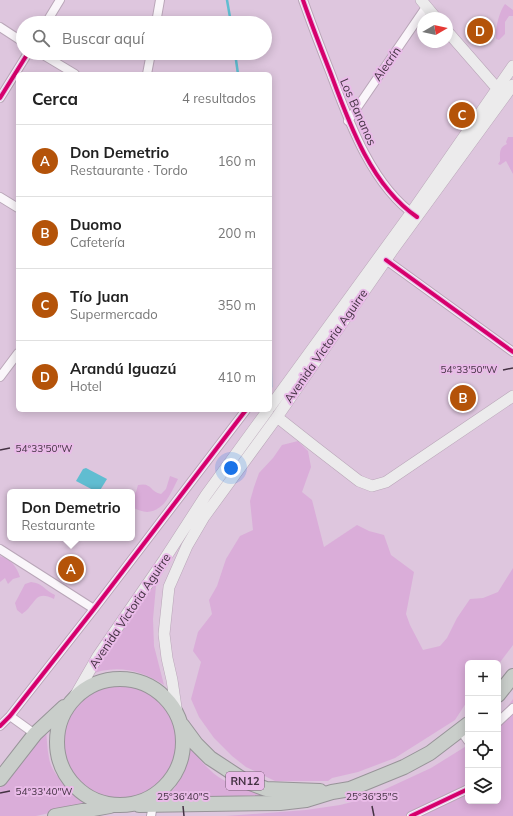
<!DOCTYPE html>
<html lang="es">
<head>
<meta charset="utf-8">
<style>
	:root { --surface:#fff; --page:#f6f6f6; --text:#222; --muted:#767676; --line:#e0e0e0; --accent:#b45309 }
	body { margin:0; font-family:Mulish,sans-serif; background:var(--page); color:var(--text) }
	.controls { position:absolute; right:12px; bottom:12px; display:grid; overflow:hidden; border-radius:6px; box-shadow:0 2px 10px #0003 }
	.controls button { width:36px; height:36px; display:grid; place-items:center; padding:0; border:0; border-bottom:1px solid var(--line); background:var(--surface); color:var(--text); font:20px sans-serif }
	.compass { position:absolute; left:417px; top:12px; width:36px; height:36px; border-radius:50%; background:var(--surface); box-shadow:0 2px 10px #0003; rotate:81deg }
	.you { position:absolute; left:231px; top:468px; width:14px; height:14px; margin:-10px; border:3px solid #fff; border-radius:50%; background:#1a73e8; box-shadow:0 0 0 6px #1a73e833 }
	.badge { display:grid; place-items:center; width:26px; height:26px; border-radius:50%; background:var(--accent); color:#fff; font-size:13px; font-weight:700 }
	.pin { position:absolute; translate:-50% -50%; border:2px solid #fff; box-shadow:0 1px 4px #0006 }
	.popup { position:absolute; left:7px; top:489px; width:128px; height:52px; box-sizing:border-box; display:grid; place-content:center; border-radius:6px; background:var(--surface); filter:drop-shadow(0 1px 3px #0005); font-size:13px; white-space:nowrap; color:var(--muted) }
	.popup b { font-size:15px; color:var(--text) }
	.popup::after { content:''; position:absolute; left:50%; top:100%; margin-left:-8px; border:8px solid transparent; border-top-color:var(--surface) }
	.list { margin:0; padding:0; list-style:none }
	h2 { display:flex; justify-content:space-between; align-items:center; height:52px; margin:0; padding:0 16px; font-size:17px }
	h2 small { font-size:13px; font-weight:400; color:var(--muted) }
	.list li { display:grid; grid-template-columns:26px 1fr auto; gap:12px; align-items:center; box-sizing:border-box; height:72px; padding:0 16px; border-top:1px solid var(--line) }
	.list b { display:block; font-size:15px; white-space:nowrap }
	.list p { margin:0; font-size:13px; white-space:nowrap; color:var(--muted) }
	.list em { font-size:13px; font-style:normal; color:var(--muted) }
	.icon { flex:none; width:22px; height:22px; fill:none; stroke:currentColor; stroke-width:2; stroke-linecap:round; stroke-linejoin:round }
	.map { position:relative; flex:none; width:513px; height:816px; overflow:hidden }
	.search { position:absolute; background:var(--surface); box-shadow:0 2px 10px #0003; left:16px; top:16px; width:256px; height:44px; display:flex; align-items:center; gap:10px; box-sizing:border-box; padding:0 14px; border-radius:22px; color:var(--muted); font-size:15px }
	.panel { position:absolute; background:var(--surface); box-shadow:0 2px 10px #0003; left:16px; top:72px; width:256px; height:340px; border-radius:6px }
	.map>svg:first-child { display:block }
	.green { fill:#daadd9 }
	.water { fill:#60bdd1 }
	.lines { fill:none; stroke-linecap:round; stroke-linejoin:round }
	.stream { stroke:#60bdd1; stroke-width:2.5 }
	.street-casing { stroke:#b9a6b8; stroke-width:10 }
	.secondary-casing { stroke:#b9a6b8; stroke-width:12 }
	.highway-casing { stroke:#979498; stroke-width:16 }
	.street { stroke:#faf6fa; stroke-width:8 }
	.secondary { stroke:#ecebec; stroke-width:11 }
	.highway { stroke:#c9ceca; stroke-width:14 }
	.cycleway-casing { stroke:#e9bbe8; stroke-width:6 }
	.cycleway { stroke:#d6006c; stroke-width:4 }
	.ticks { fill:none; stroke:#443243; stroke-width:1.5 }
	.labels { text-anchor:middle; stroke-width:4; stroke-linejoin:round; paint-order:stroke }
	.shield { fill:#e9bbe8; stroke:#765b74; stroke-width:1 }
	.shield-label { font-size:11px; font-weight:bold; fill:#443243 }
	.street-label { font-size:12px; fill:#443243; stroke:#e9bbe8 }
	.ticks-label { font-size:10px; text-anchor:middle; fill:#443243; stroke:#e9bbe8; stroke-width:4; stroke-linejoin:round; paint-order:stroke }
</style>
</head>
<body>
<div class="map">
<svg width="513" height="816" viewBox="0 0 513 816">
	<rect width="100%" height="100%" fill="#dec6de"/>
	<!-- green -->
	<path class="green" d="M 505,4 L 513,10 L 513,16 L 509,16 L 505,22 L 505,34 L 499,40 L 496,39 C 495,29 499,12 505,4 Z
		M 508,137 L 513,137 L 513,174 L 506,161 L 500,165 L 498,164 L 500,161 C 500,153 499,147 507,144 L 506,142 Z
		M 298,441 L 308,451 L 311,467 L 302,492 L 312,500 L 324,547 L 357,525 L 369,531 L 384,535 L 391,555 L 414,572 L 406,614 L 410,625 L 423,650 L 440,646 L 447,638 L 457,618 L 470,599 L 483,598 L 498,592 L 513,568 L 513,645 L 498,665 L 498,663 L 468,663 L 468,700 L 455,720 L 395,758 L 358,772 L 332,778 L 328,781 L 275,781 L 246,767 L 232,756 L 214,738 L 199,717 L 191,699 L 201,662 L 193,651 L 198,632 L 212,614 L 209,600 L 217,586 L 226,559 L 240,536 L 253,530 L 250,501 L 254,487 L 259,473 L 273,458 L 282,445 Z
		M 170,476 L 178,479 C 171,492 165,511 147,512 C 143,512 137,509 132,508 L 132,494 L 136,492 L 138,485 C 152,482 149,491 161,494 L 166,489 Z
		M 0,556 C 11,560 16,565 20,577 L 13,579 L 8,584 L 5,578 L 0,582 L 0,584 Z
		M 164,567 L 156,586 L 153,619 L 154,646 L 164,685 C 138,669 115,664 86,676 Z
		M 31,582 C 43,583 44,590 55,595 L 54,599 C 34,589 36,605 22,614 L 17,610 L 15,603 L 25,584 Z
		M62 742a58 58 0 1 1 116 0a58 58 0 1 1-116 0Z
		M 513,699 L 513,816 L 226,816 L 306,810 L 340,805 L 364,799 L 431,768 L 468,745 L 468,801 L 498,801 L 498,719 Z
		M 46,730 C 47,739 47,749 49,758 C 52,777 74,794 89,804 L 36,816 L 0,816 L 0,788 Z
		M 189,745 C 195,753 201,762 209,769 C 224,785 254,793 275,797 L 159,800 L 174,789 L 183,775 Z"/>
	<!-- water -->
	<path class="water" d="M 86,468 L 107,479 L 99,492 L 97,492 L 76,481 L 83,469 Z"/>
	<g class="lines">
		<!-- stream -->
		<path class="stream" d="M 227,0 L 231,23
			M 235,53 L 238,74
			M 270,308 L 271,387"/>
		<!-- street casing -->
		<g class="street-casing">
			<path id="street" d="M 303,0 C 312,25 321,49 331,74 C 349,122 372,186 416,216
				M 46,23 L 60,0
				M 156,23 L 160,0
				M 0,27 L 23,42
				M 40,53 L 75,74
				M 147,74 L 151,53
				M 0,98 L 28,53
				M 348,121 L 426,7
				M 0,197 L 18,208
				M 386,260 L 513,352
				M 0,377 L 18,353
				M 0,549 L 94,609
				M 10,716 L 35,734
				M 498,722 L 513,708
				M 0,726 L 10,716 L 94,609 L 246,410
				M 461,731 L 468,741
				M 151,816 L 153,805 L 152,797
				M 411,816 L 468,789"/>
		</g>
		<!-- secondary casing -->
		<g class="secondary-casing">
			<path id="secondary" d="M 421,0 L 436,18
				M 447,31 L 502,94
				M 270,407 L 411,213 L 513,66
				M 277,417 L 315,447 L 359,481 L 372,486 L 386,482 L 513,396
				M 75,696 L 98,656 L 164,560 L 206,495 L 268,410
				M 177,714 L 172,680 L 167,658 L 164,634 L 169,587 L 187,546 L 204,517 L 277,417 L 392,251 L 513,85"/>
		</g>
		<!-- highway casing -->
		<g class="highway-casing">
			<path id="highway" d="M57 742a63 63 0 1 1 126 0a63 63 0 1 1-126 0Z
				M 498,695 L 513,676
				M 182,725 L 196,744 L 210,758 L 245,781 L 266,789 L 320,791
				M 0,779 L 35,734 L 64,707
				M 139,805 L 280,803 L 306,800 L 332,792 L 350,789 L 404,767 L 430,753 L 468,724
				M 55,816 L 110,806"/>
		</g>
		<!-- street -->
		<use href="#street" class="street"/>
		<!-- secondary -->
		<use href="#secondary" class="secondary"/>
		<!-- highway -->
		<use href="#highway" class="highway"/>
		<!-- cycleway casing -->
		<g class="cycleway-casing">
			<path id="cycleway" d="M 303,0 C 312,26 322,51 332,77 C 350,126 372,186 417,217
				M 0,98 L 28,53
				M 386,260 L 513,352
				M 0,726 L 10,716 L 94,609 L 246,410
				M 411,816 L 468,789"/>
		</g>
		<!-- cycleway -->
		<use href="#cycleway" class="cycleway"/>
	</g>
	<!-- ticks -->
	<path class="ticks" d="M 503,370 L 513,368M 0,450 L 10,448M 0,793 L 10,791M 183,806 L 184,816M 372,806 L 374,816"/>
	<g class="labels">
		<!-- shield labels -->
		<rect class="shield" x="226" y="772" width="38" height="18" rx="3"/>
		<g class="shield-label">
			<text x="245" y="785">RN12</text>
		</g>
		<!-- street labels -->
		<g class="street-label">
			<text transform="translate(387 64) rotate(-55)" y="4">Alecrín</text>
			<text transform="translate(358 112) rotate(66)" y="4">Los Bananos</text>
			<text transform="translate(326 346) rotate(-55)" y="4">Avenida Victoria Aguirre</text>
			<text transform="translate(130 611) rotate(-56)" y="4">Avenida Victoria Aguirre</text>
		</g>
	</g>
	<g class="ticks-label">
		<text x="469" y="373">54°33'50"W</text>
		<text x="44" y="452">54°33'50"W</text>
		<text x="44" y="795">54°33'40"W</text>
		<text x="183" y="800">25°36'40"S</text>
		<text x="372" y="800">25°36'35"S</text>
	</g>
</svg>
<div class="controls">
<button>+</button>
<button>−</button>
<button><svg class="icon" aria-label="locate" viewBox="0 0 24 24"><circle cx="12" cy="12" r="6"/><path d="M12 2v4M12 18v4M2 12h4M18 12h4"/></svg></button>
<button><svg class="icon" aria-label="layers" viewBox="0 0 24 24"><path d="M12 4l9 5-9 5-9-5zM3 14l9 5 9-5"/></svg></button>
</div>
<svg class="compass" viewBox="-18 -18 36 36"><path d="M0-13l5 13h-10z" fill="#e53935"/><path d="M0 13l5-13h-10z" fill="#767676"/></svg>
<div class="you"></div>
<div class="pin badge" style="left:71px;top:569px">A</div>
<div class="popup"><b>Don Demetrio</b>Restaurante</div>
<div class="pin badge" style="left:463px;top:398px">B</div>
<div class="pin badge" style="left:462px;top:115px">C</div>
<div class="pin badge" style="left:480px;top:31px">D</div>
<div class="search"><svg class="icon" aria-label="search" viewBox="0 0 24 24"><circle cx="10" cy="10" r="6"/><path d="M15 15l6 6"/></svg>Buscar aquí</div>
<section class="panel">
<h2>Cerca<small>4 resultados</small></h2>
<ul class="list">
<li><span class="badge">A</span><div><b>Don Demetrio</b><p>Restaurante · Tordo</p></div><em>160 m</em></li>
<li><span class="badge">B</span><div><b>Duomo</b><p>Cafetería</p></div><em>200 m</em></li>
<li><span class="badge">C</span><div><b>Tío Juan</b><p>Supermercado</p></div><em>350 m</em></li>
<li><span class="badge">D</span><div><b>Arandú Iguazú</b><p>Hotel</p></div><em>410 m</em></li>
</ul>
</section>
</div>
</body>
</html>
